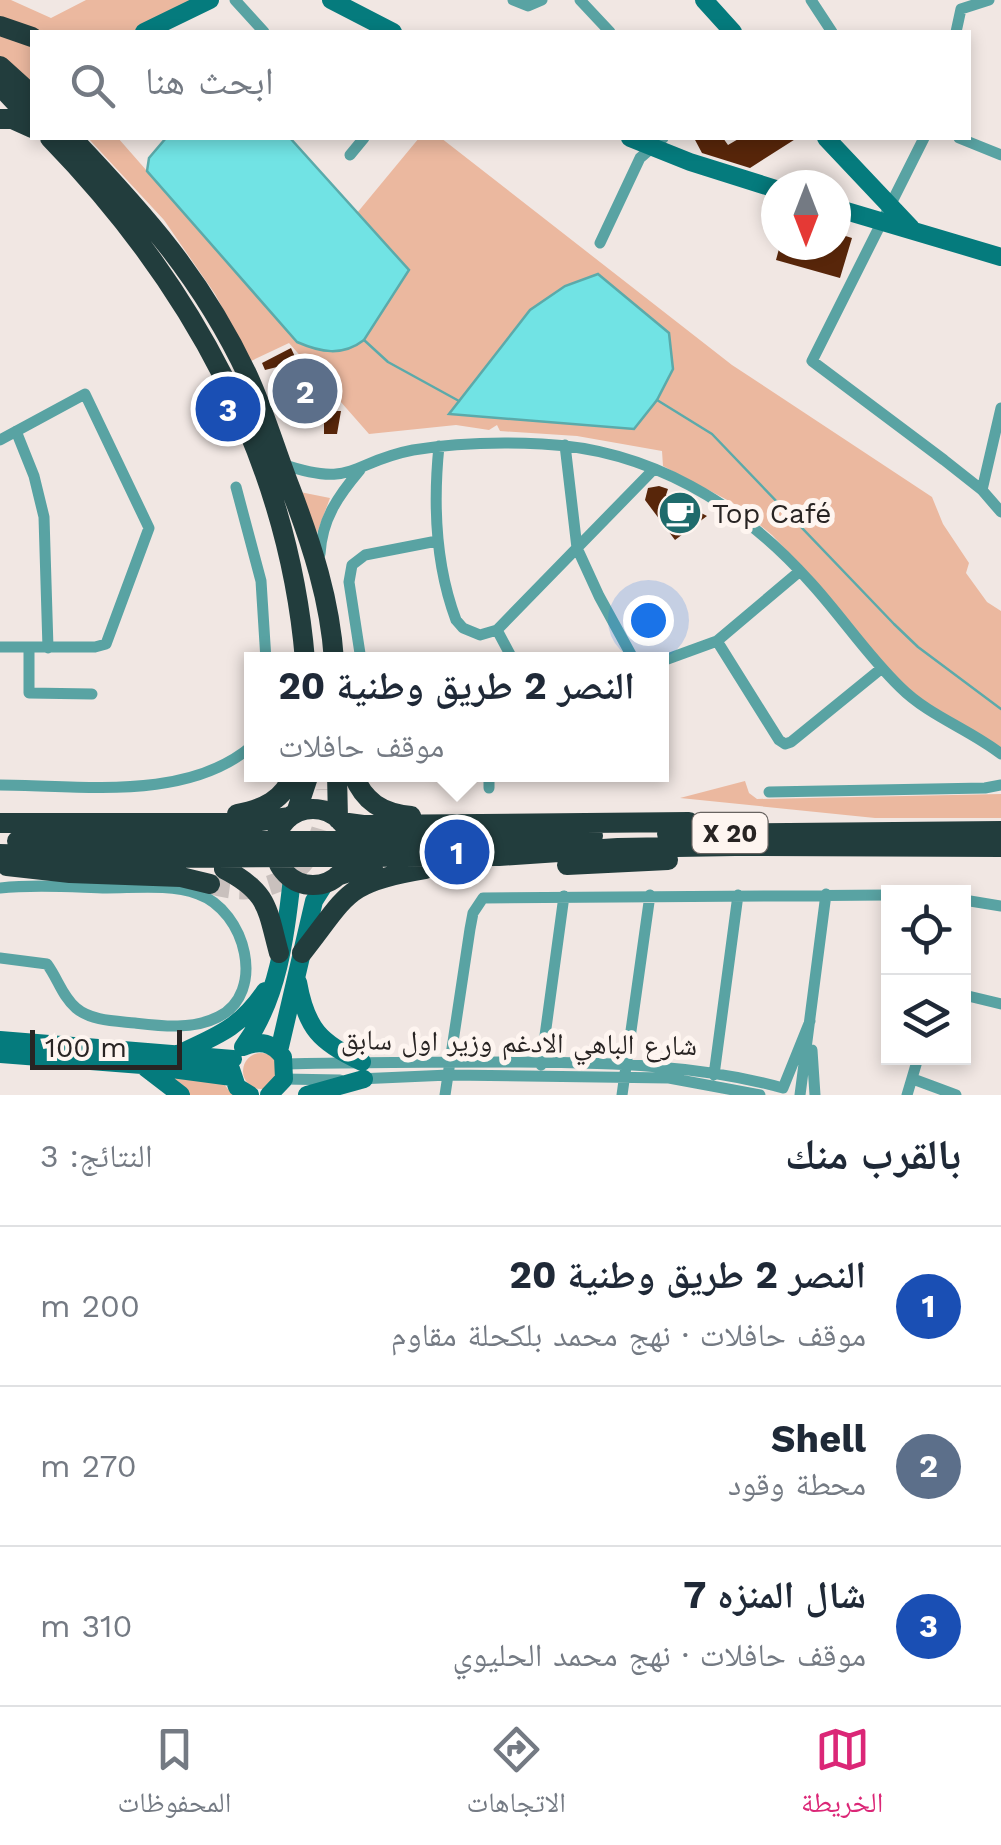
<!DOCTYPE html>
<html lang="ar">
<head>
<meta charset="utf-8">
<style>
	:root { --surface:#fff; --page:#f6f6f7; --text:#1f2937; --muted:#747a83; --line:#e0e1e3; --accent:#db2777 }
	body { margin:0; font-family:"Work Sans","Noto Naskh Arabic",sans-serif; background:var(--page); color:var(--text); direction:rtl }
	.controls { position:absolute; right:30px; bottom:30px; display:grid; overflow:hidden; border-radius:0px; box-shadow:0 5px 15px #0003 }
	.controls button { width:90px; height:90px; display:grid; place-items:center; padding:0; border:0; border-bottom:2px solid var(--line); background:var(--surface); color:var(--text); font:50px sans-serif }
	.compass { position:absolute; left:761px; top:170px; width:90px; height:90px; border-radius:50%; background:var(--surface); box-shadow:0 5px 15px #0003; rotate:180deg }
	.scale { position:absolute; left:30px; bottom:25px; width:152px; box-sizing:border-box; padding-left:10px; border:5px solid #282423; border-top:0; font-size:28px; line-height:35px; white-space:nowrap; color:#282423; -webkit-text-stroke:8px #fef5f0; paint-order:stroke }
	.you { position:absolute; left:648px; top:620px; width:35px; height:35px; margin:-25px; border:8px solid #fff; border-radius:50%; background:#1a73e8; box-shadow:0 0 0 15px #1a73e833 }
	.badge { display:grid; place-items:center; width:65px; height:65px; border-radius:50%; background:var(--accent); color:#fff; font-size:32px; font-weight:700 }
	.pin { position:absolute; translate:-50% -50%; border:5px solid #fff; box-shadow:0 2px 10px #0006 }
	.popup { position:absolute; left:244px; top:652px; width:425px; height:130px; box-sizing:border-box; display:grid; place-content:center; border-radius:0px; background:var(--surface); filter:drop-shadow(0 2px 8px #0005); font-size:32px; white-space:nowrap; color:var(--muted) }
	.popup b { font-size:38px; color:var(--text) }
	.popup::after { content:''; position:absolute; left:50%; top:100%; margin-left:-20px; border:20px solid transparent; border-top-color:var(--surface) }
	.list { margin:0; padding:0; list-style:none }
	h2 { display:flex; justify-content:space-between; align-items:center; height:130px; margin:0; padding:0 40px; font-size:42px }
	h2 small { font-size:32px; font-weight:400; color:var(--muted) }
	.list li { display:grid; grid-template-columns:65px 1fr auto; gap:30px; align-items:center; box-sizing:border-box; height:160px; padding:0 40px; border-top:2px solid var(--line) }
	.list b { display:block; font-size:38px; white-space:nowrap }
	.list p { margin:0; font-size:32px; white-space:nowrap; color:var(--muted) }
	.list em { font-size:32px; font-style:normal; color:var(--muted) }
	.icon { flex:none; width:55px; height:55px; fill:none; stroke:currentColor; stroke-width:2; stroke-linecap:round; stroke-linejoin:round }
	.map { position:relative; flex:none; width:1001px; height:1095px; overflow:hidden; direction:ltr }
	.search { position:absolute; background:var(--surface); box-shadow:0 5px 15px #0003; left:30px; right:30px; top:30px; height:110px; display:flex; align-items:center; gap:25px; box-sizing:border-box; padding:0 35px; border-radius:0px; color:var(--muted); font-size:38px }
	.sheet { height:610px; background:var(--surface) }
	nav { display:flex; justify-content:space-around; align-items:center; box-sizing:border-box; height:140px; border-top:2px solid var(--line); background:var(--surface); font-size:28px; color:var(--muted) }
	nav a { display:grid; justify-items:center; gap:5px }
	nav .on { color:var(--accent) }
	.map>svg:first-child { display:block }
	.green { fill:#ebb89f }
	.water { fill:#71e3e4; stroke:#5baaaa; stroke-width:2.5 }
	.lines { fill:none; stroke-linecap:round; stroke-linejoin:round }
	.stream { stroke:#5baaaa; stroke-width:2.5 }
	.building { fill:#58260a }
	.highway-tunnel { stroke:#c9c0bd; stroke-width:20; stroke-dasharray:20 10; stroke-linecap:butt }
	.street { stroke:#59a3a3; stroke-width:11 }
	.secondary { stroke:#057b7d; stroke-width:18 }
	.highway { stroke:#223d3d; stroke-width:20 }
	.labels { text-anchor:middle; stroke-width:10; stroke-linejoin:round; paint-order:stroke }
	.shield { fill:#fef5f0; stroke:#686360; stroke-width:2.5 }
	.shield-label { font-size:25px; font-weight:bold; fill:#282423 }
	.poi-label { font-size:28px; fill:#282423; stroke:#fef5f0; text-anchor:start }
	.street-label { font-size:28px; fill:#282423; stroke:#fef5f0 }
</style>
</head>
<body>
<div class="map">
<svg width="1001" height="1095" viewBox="0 0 1001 1095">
	<rect width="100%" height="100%" fill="#f1e7e3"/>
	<!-- green -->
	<path class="green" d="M 0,0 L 11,0 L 51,18 L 86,0 L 194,0 L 131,32 L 32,32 L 32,85 L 0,57 Z
		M 88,138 L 118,138 L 297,342 L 408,270 L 357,213 L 419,138 L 441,138 L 732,365 L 932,497 L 943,524 L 969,563 L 966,573 L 987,602 L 1001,611 L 1001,750 L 904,688 L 811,576 L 772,535 L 733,503 L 663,466 L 662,451 L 577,436 L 500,431 L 497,425 L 489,430 L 456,425 L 369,434 L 289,343 L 251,361 L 215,294 L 164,220 Z
		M 300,492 L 330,498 L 316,536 Z
		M 745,781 L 749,793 L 757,799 L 1001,794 L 1001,818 L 875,818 L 680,798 Z
		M243 1071a18 18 0 1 1 36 0a18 18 0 1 1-36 0Z
		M 168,1077 L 223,1083 L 233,1095 L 186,1095 Z"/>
	<!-- water -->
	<path class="water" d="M 166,138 L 290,138 L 409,270 L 364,340 C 342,357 320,352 297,342 L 147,171 L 149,158 Z
		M 598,274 L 669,333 L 673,369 L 657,400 L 634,429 L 449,414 L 530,310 L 565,286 Z"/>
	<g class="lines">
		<!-- stream -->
		<path class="stream" d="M 364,340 L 388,362 L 459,401
			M 657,400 L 712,434 L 894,624 L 918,647 L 1001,709"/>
	</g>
	<!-- building -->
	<path class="building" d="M 694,138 L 723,138 L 728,145 L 740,138 L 797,138 L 750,168 L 702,153 Z
		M 836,233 L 852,238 L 840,278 L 776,260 L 780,245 L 836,245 Z
		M 291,348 L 296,359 L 292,361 L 299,378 L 310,373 L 323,403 L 297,414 L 277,367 L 265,370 L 262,363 Z
		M 324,411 L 341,411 L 337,434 L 324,434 Z
		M 659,486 L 668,489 L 666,495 L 707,516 L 675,540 L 645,500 L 648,488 Z"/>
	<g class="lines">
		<!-- highway-tunnel -->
		<path class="highway-tunnel" d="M 210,884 C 281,906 329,858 326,789"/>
		<!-- street -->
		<path class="street" d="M 235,0 L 264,32
			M 513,0 L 528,6 L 542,0
			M 580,0 L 610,32
			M 811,0 L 832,32
			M 961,9 L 989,0
			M 956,32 L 961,9
			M 924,138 L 812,361 L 944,460 L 982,490 L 1001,512
			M 959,138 L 1001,155
			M 350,155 L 364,138
			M 600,243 L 640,158 L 663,138
			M 16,431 L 34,476 L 44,517 L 48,648
			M 0,440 L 85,394 L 149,528 L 106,644 L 95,647 L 0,647
			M 565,445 L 577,548 L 599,596 L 634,660
			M 439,446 C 433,505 435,564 456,620 L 463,628 L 480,635 L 497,630 L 653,470
			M 282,464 C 355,489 350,462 413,450 C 455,443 499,442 542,444 C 649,449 741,504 811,583 C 842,617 867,655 900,687 C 929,716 969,729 1001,754
			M 236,487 L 261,581 L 266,660
			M 982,490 L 1001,408
			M 320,554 C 322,519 338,496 360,470
			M 497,630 L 513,660
			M 717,641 L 779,740 L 785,744 L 791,742 L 882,668
			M 29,648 L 29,693 L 92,694
			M 361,660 L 349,582 L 352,565 L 365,555 L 437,541
			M 662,661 L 717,641 L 800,571
			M 489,774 L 489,788
			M 0,785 C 81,785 186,802 252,746
			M 769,792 L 985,788 L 1001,785
			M 0,888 C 35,884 72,887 107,888 C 136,888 170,884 198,894 C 246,911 267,993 218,1017 C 193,1030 161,1026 135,1023 C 116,1021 91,1021 76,1008 C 62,996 58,979 47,964 L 0,958
			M 964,900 L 1001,906
			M 964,995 L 1001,1004
			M 812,1050 L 815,1095
			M 286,1064 C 360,1062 434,1062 509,1062 C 601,1063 694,1063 783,1088 L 810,1021
			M 541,1065 L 564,896
			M 714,1075 L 738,895
			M 284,1079 L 340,1080
			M 358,1079 L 449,1075 L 669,1078 L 760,1095
			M 913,1079 L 956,1095
			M 445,1095 L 470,929 L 473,913 L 483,898 L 888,895
			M 622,1095 L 650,895
			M 800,1095 L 826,894
			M 907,1095 L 918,1058"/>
		<!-- secondary -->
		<path class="secondary" d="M 331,0 L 393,32
			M 704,0 L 733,32
			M 144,32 L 210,0
			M 630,138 L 690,162 L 776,189
			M 826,138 L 911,228
			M 836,208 L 1001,257
			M 298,982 C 306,1028 320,1043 362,1062
			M 0,1040 L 233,1059
			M 243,1047 C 278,1000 286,935 292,878
			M 243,1047 C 259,1040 272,1042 283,1057 L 284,1079 L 269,1095
			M 279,1051 L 314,901 L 326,882
			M 0,1054 L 142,1065 L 232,1077
			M 178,1054 C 217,1036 240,1028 265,991
			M 146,1068 L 181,1095
			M 231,1069 L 237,1087 L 250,1095
			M 307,1095 L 364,1079"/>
		<!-- highway -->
		<path class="highway" d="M 0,26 L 32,37
			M 0,66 L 32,95
			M 0,86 L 32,120
			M 0,119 L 12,119 L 32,128
			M 50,138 C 189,281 288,457 305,660
			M 72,138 C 145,215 202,278 248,376 C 265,413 276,452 291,490 C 312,545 330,600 334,660
			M 337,774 L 338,819
			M 353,774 C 364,802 382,813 411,816
			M275 847a38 38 0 1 1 76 0a38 38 0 1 1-76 0Z
			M 296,813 L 309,774
			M 237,814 C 263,809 284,800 293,774
			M 341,822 L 363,825 L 689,822
			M 0,823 L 246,823 L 290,817
			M 667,834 L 1001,831
			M 17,841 L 498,841 L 593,836
			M 0,854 L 135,858 L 499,856 L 618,848 L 735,846 L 1001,847
			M 567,865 L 668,860
			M 7,866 L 70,873 L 181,877 L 210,884
			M 224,869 C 269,892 267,909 279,953
			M 337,876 L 361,868 L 373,868
			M 302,953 C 350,892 344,883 426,869"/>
	</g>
	<!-- icons -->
	<defs>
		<g id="cafe-disc" transform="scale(2.25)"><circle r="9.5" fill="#1f6b6c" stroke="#fef5f0"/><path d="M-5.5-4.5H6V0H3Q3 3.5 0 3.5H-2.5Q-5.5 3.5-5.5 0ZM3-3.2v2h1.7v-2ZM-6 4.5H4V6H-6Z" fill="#fff"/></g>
	</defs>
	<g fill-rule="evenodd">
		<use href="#cafe-disc" x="680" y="513"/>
	</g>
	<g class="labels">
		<!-- shield labels -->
		<rect class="shield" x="692.5" y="813" width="75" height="40" rx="8"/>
		<g class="shield-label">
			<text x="730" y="842">X 20</text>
		</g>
		<!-- poi labels -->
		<g class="poi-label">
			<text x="712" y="523">Top Café</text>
		</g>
		<!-- street labels -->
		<g class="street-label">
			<text transform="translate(519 1042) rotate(1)" y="10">شارع الباهي الادغم وزير اول سابق</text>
		</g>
	</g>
</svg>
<div class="controls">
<button><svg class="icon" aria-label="locate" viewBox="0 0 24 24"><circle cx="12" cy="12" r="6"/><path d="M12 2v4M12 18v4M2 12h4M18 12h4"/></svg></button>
<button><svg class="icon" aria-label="layers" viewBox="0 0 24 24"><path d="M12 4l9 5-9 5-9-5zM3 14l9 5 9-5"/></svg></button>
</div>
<svg class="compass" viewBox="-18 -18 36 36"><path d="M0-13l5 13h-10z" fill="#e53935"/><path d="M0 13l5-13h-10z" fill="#747a83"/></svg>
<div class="scale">100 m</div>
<div class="you"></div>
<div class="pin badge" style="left:457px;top:852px;background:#1a4fb4">1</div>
<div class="popup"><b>النصر 2 طريق وطنية 20</b>موقف حافلات</div>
<div class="pin badge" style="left:305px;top:391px;background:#5c6f8a">2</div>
<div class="pin badge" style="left:228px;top:409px;background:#1a4fb4">3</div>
<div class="search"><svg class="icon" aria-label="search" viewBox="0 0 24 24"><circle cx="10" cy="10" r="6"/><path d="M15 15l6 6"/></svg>ابحث هنا</div>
</div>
<section class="sheet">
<h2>بالقرب منك<small>النتائج: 3</small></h2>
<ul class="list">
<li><span class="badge" style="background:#1a4fb4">1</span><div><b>النصر 2 طريق وطنية 20</b><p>موقف حافلات · نهج محمد بلكحلة مقاوم</p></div><em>200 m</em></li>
<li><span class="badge" style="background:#5c6f8a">2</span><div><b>Shell</b><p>محطة وقود</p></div><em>270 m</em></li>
<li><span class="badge" style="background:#1a4fb4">3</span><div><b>شال المنزه 7</b><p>موقف حافلات · نهج محمد الحليوي</p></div><em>310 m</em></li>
</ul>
</section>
<nav>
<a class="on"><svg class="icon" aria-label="map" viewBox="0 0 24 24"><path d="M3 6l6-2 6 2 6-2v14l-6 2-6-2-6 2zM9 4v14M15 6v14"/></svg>الخريطة</a>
<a><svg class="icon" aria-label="directions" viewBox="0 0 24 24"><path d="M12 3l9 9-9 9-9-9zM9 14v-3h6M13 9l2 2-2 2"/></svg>الاتجاهات</a>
<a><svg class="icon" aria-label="saved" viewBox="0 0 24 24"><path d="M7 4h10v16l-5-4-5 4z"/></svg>المحفوظات</a>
</nav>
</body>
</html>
